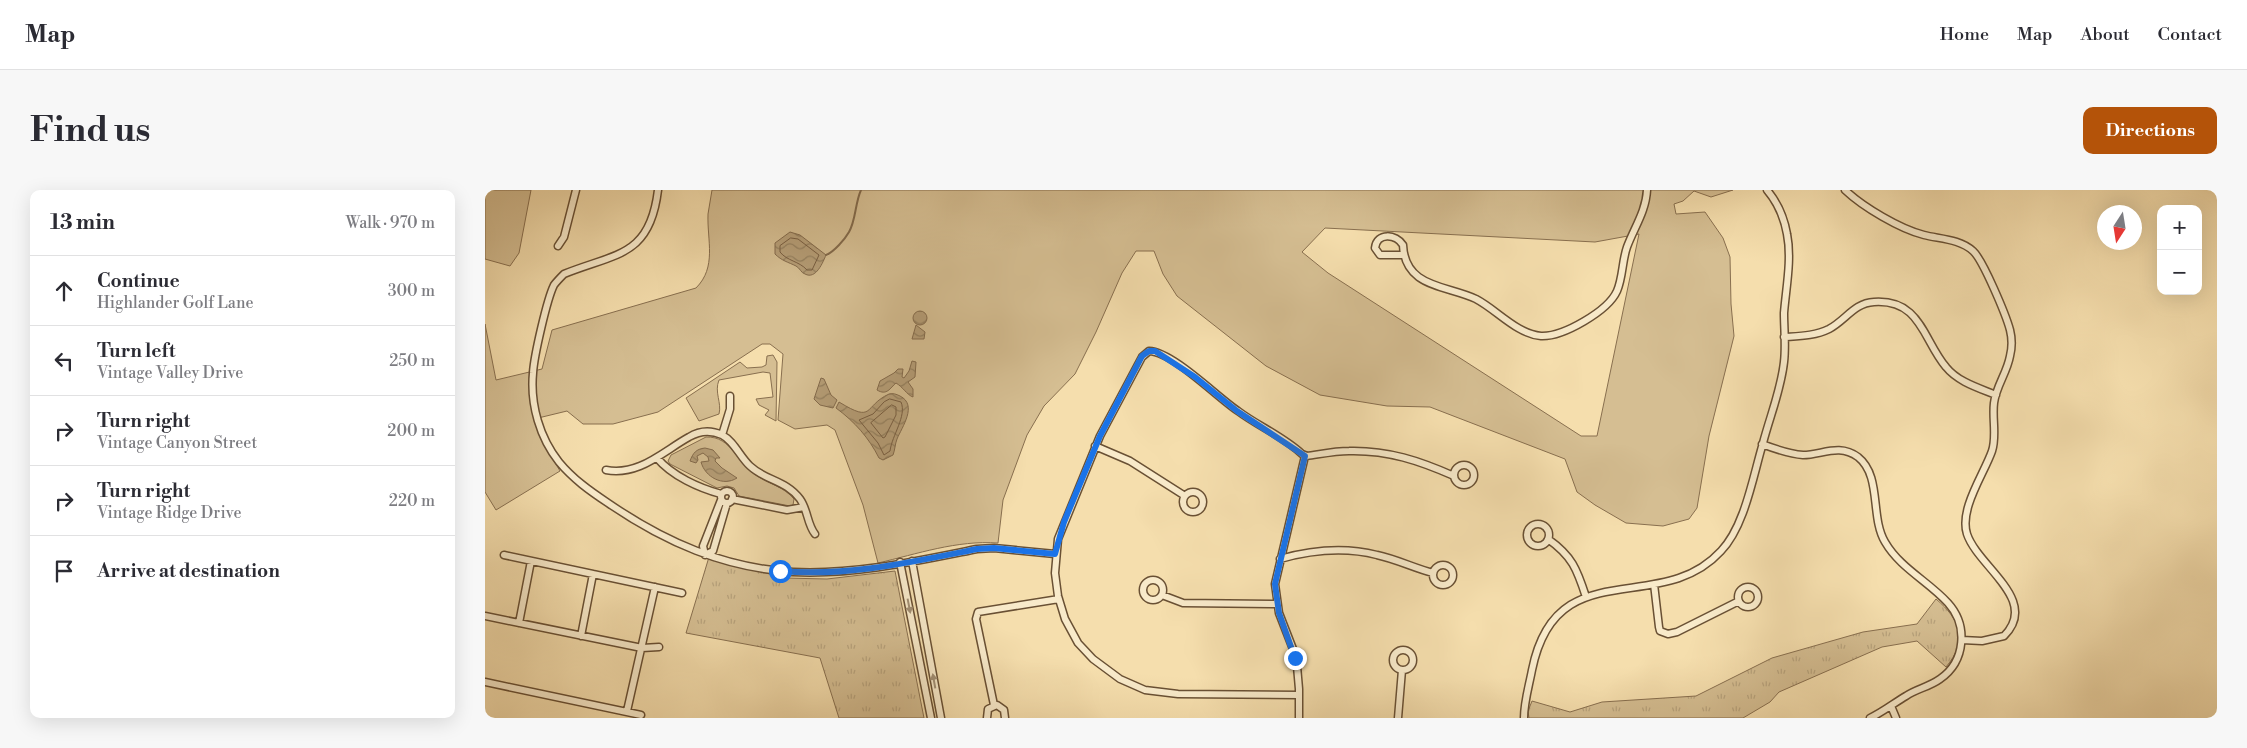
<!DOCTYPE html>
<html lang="en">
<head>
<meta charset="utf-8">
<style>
	:root { --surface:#fff; --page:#f7f7f7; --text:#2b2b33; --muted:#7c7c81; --line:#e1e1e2; --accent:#b45309 }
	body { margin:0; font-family:"Libre Bodoni",serif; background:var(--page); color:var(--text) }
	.controls { position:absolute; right:15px; top:15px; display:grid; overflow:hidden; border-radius:10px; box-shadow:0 5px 20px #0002 }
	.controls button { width:45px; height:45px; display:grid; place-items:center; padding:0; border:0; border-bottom:1px solid var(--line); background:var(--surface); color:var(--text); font:25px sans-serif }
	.compass { position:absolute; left:1612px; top:15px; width:45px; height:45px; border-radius:50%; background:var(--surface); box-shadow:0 5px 20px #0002; rotate:192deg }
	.stop { position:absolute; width:15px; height:15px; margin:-11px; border:4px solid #1a73e8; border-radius:50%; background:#fff }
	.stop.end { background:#1a73e8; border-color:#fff; box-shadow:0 1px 5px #0008 }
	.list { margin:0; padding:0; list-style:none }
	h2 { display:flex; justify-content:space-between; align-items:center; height:65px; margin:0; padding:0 20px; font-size:21px }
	h2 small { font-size:16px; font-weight:400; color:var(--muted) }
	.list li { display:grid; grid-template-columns:32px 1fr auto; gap:15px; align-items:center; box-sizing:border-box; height:70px; padding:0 20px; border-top:1px solid var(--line) }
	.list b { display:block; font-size:19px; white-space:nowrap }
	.list p { margin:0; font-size:16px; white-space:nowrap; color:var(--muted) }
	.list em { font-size:16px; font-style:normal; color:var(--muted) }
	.icon { flex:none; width:28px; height:28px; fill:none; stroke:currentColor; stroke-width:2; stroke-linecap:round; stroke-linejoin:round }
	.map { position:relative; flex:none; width:1732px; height:528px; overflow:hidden; border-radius:10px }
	header { display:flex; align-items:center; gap:30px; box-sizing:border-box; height:70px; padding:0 25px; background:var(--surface); border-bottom:1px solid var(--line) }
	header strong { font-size:24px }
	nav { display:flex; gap:28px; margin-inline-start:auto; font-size:18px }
	.intro { display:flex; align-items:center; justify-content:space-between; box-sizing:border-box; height:120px; padding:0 30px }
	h1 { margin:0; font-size:35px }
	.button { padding:12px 22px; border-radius:10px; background:var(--accent); color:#fff; font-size:18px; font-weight:700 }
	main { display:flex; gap:30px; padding:0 30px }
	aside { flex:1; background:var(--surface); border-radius:10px; box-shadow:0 5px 20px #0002 }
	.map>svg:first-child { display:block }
	.grass { fill:#d5be92; stroke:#886f4f; fill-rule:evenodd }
	.park { fill:url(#park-tufts); stroke:#886f4f }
	.water { fill:url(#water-waves); stroke:#846b4c }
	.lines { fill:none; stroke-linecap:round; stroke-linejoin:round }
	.shore { stroke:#785e41; stroke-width:1 }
	.stream { stroke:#846b4c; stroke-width:2 }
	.street-casing { stroke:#695034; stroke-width:9 }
	.street { stroke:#f8eaca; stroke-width:6 }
	.oneway { fill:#a28f74 }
	.route { stroke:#1a73e8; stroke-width:6 }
</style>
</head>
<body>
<header>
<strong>Map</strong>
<nav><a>Home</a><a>Map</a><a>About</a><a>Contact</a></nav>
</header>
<div class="intro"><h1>Find us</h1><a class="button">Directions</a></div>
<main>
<aside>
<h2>13 min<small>Walk · 970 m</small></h2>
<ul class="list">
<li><svg class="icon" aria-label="ahead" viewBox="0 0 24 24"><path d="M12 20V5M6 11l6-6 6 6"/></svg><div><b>Continue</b><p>Highlander Golf Lane</p></div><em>300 m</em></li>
<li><svg class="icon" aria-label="left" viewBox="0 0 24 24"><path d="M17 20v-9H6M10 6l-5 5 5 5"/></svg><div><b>Turn left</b><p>Vintage Valley Drive</p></div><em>250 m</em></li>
<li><svg class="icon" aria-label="right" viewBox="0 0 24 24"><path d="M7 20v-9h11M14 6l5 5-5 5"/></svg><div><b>Turn right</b><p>Vintage Canyon Street</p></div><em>200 m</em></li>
<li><svg class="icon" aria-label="right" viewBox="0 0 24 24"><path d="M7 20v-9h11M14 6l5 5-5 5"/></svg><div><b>Turn right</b><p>Vintage Ridge Drive</p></div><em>220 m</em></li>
<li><svg class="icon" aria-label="arrive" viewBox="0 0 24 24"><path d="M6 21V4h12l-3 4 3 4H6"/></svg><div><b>Arrive at destination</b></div></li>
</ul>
</aside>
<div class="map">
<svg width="1732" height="528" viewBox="0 0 1732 528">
	<defs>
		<pattern id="park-tufts" width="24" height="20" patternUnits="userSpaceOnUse" patternTransform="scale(1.25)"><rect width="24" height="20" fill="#d5be92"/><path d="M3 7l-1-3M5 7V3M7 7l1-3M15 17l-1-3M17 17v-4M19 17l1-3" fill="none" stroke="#b8a37d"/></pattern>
		<pattern id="water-waves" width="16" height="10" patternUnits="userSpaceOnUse" patternTransform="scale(1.25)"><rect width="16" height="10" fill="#b59d76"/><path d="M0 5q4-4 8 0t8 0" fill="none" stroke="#94805f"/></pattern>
	</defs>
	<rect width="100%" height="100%" fill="#f5dead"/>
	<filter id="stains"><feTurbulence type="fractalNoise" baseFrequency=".004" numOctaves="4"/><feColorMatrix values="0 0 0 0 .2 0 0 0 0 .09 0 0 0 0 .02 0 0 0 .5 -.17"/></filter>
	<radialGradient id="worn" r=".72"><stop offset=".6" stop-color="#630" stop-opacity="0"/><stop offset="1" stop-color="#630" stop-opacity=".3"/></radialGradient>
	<!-- grass -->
	<path class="grass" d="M 0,0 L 46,0 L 34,63 L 25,76 L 0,69 Z
		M 227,0 L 1248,0 L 1226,7 L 1209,1 L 1198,11 L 1189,14 L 1191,24 L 1220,22 L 1238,48 L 1245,67 L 1246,114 L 1249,146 L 1224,246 L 1212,318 L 1204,329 L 1178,336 L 1141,333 L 1110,315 L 1092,302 L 1080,269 L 945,217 L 902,216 L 835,205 L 781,176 L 692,106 L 678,84 L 669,61 L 651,61 L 637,83 L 611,142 L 590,184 L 559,216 L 542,245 L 518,310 L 513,353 C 472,350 432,364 393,373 L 378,315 L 350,240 L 342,235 L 310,239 L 293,230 L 298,164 L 285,154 L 277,154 L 173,222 L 128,234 L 98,234 L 82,221 L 49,229 L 55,247 L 75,281 L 11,320 L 0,302 L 0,134 L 11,190 L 57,179 L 67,140 L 211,98 C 232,77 222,51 223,24 C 224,16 226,8 227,0 ZM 840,38 L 1110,52 L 1154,44 L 1112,246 L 1096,246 L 843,83 L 817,62 Z
		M 288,165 L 292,172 L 291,231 L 280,225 L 284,220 L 274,215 L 271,209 L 288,207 L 285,183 L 278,182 L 234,190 C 229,202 237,213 234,224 L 214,231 L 201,208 L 255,172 L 262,178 L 277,177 L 281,175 L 282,166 Z
		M 221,247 C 247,246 252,274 272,286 C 285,294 299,297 309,309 L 308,315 L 305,316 L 254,306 L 249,298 L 242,296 L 232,298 L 185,274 L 183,271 L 186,265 Z"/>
	<!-- park -->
	<path class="park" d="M 224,367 L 299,388 L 342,389 L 410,381 L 439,528 L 354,528 L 335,468 L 201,443 Z
		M 1451,409 C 1476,430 1483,451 1461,477 L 1432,451 L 1397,457 L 1294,502 L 1285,512 L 1258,528 L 1044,528 L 1043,521 L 1047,511 L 1085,522 L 1117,512 L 1211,506 L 1287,468 L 1378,442 L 1432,434 Z"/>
	<!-- water -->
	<path class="water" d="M 305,42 L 315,45 L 341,65 C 338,72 331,90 320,84 C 316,83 315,78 311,76 C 303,72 297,71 290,64 L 290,53 Z
		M428 128a7 7 0 1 1 14 0a7 7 0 1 1-14 0Z
		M 431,135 L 440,142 L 439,149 L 427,149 Z
		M 427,171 L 431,172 L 430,187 L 423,192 L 428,199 L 428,207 C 422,205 418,197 411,193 C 405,198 402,206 392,200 L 395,191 L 409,183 L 413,179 L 418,179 L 417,187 L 419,188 L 424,181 Z
		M 336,188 L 339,189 L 346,205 L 352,210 L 348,218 L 335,215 L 329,209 Z
		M 404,204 C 408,203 411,204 415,206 C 433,215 417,237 412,249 C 410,254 410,260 408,265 L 398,270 L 394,268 C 384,248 370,232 351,218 L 354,212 C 390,234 378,216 404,204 Z
		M 220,258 L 228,260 L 235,268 L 231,268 L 230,271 L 237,278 L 252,288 C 238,297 220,287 216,272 L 224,271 L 223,267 L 218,263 L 212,266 L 213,270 L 211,273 L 205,271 C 208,263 211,259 220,258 Z"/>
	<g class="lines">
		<!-- shore -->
		<path class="shore" d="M 306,48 L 313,49 L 334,65 L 327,80 L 322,80 C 314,71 302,71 295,62 L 295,56 Z
			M 405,209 L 416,212 C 422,226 407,245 405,261 L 399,265 L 393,253 L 374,230 L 388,224 L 399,212 Z
			M 407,215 L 411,217 L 411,225 L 400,247 L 398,248 L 386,233 Z"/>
		<!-- stream -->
		<path class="stream" d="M 341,65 C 349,62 360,49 364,42 C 371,30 370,13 376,0"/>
		<!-- street casing -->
		<g class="street-casing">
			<path id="street" d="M 173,0 C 165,67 131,63 79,84 C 75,88 72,91 69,95 C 62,109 49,166 48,183 C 45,215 55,248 74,272 C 88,289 105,301 123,313 C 180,352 239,378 308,382 C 370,385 432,371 492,359 L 509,358 L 570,364
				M 1360,0 C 1378,17 1415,39 1439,45 C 1455,49 1475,49 1488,61 C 1498,70 1521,125 1525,140 C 1527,148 1527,158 1525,166 C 1522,183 1511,196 1509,213 C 1507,229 1512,246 1507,261 C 1499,284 1474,319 1482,344 C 1493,377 1555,410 1519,446 L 1497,451 L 1477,450
				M 73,56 L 79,47 L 91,0
				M 918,65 L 895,65 L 890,58 C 892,42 911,44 918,55 C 920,98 961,95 991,109 C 1012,120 1032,144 1056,146 C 1078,147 1123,121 1132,101 C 1138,87 1137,71 1142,57 C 1149,38 1161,21 1162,0
				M 1299,147 C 1314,146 1330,146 1344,139 C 1361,130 1369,113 1389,112 C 1436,109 1438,150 1461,177 C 1473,192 1494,198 1511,205
				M 237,245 L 245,219 L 245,206
				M 1277,254 C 1290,259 1304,264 1318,265 C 1337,265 1354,253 1373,267 C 1397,286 1385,327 1400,352 C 1415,378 1443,391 1463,413 C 1483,435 1481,471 1455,489 C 1444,497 1431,499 1421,506 C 1409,513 1398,522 1385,528
				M 610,256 L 645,271 L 700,306
				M 172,268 C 187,286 214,298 236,304
				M969 285a10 10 0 1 1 20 0a10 10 0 1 1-20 0Z
				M 121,280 C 154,286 177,262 204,247 C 214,241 226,240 237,245 C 249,251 255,267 265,276 C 281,291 301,290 315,309 C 323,320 322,334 330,344
				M236 307a6 6 0 1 1 12 0a6 6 0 1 1-12 0Z
				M698 312a10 10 0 1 1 20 0a10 10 0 1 1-20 0Z
				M 247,309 L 302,320 L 319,317
				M 236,310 L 218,356 L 220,365 L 228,361 L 242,313
				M1042 345a11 11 0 1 1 22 0a11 11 0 1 1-22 0Z
				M 1063,349 C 1087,366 1092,379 1101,407
				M 19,365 L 197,403
				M 795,369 C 827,360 860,357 892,365 C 911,369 929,378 948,383
				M 427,371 L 456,528
				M 415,372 L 446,528
				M948 385a10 10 0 1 1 20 0a10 10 0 1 1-20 0Z
				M658 400a10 10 0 1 1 20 0a10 10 0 1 1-20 0Z
				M 1169,394 L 1174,437 L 1175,441 L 1183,444 L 1192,442 L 1254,411
				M1253 407a10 10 0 1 1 20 0a10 10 0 1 1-20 0Z
				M 677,405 L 698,413 L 792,414
				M 0,426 L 157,458 L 174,457
				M 34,433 L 46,371
				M 96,446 L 108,384
				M908 470a10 10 0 1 1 20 0a10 10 0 1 1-20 0Z
				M 0,492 L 156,525
				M 814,505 L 693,504 L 660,500 L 635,489 L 608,469 L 593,453 L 580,429 L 573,406 L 570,383 L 573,349 L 615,246 L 657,167 L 664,161 C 688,162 732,207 753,221 C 773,236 799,247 817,264 L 822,266 C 836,264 850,261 864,261 C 903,260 935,271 969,286
				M 509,515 L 491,429 L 493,422 L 574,409
				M 1406,516 L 1411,528
				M 142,521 L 170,397
				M 502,528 L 503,519 L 512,515 L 519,520 L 520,528
				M 814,528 L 814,499 L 812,476 L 808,459 L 794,423 L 790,394 L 820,266
				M 913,528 L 917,480
				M 1039,528 C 1039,512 1044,496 1047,480 C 1071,360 1175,428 1236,361 C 1260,336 1268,286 1278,253 C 1285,226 1296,200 1299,172 C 1301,156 1299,139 1299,123 C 1301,98 1307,69 1302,44 C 1299,27 1293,13 1282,0"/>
		</g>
		<!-- street -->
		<use href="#street" class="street"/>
	</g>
	<!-- one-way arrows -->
	<defs><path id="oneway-solid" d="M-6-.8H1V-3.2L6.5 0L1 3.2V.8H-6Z" transform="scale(1.25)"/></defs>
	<g class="oneway">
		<use href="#oneway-solid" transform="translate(424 416) rotate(79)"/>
		<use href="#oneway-solid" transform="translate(449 491) rotate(-100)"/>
	</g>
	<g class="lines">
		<!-- route -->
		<path class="route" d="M 295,381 C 361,387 427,372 492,359 L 509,358 L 570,364 L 579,332 L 615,246 L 657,166 L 664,161 L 670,161 L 710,187 L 752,221 L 820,266 L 790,394 L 794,423 L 810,468"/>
	</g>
	<rect width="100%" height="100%" filter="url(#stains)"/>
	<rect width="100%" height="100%" fill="url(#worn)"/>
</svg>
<div class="controls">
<button>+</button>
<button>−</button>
</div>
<svg class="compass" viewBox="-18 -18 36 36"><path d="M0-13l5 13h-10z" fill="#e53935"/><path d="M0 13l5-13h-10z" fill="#7c7c81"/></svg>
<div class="stop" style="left:295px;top:381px"></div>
<div class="stop end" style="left:810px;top:468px"></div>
</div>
</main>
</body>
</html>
